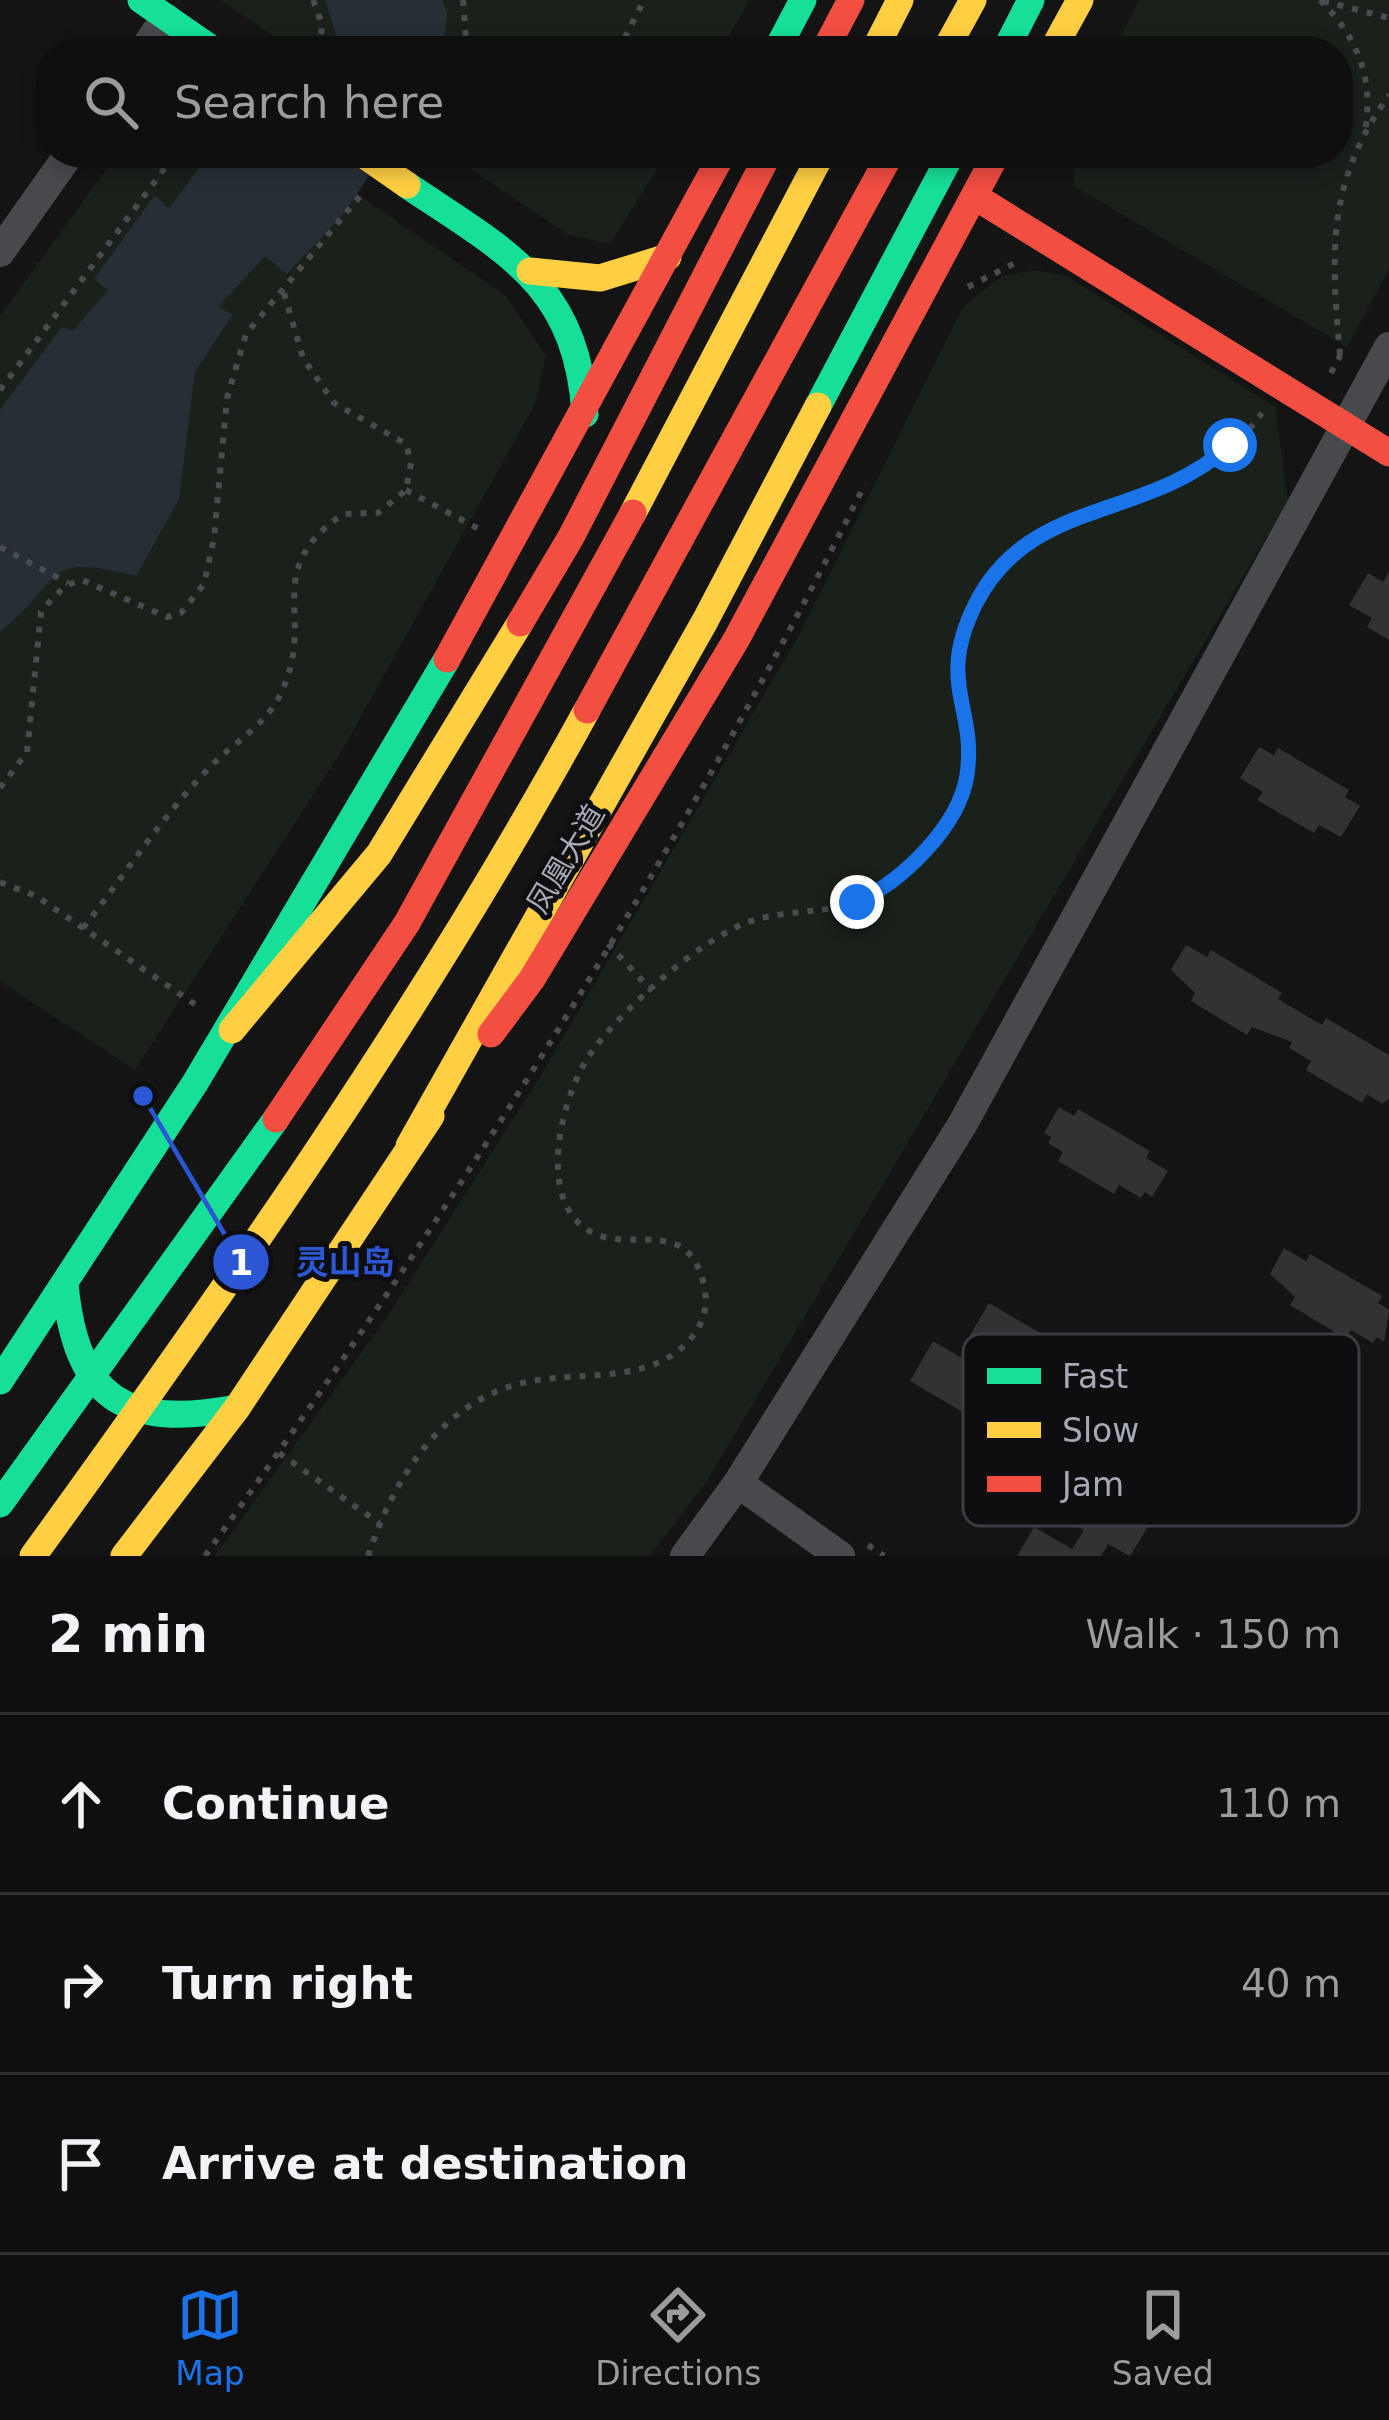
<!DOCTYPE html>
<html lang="en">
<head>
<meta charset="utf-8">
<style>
	:root { --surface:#0f0f0f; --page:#181818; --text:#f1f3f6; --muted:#9b9c9e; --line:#2f2f2f; --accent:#1a73e8 }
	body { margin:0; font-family:"DejaVu Sans","Noto Sans SC",sans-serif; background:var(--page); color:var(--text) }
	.stop { position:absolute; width:36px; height:36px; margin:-27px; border:9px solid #1a73e8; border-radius:50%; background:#fff }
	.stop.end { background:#1a73e8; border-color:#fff; box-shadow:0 3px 12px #0008 }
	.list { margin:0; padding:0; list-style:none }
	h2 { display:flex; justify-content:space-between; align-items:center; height:156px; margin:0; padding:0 48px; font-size:51px }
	h2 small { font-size:39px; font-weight:400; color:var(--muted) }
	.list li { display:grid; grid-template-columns:78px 1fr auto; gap:36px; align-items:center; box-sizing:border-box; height:180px; padding:0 48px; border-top:3px solid var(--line) }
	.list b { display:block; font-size:45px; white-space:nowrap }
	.list em { font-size:39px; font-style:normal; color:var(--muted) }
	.icon { flex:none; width:66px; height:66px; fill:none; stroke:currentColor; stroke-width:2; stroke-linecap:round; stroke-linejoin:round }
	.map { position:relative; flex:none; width:1389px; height:1556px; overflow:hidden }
	.search { position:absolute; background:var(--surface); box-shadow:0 6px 18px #0003; left:36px; right:36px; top:36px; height:132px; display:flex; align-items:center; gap:30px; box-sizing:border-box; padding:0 42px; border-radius:48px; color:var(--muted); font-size:45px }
	.sheet { height:696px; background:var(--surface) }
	nav { display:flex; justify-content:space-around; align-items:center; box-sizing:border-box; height:168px; border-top:3px solid var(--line); background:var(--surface); font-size:33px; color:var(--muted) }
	nav a { display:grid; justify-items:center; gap:6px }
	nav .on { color:var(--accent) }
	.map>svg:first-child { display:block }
	.green { fill:#1a211b }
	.water { fill:#272f36 }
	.building { fill:#323233 }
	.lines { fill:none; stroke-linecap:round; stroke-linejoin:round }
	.path { stroke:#4a4b4f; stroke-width:6; stroke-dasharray:6 9; stroke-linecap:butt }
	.street { stroke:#48494d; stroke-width:30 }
	.fast { stroke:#16e098; stroke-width:27 }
	.slow { stroke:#ffcf43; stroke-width:27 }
	.jam { stroke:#f24e42; stroke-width:27 }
	.fast-bridge { stroke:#16e098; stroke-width:27 }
	.slow-bridge { stroke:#ffcf43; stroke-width:27 }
	.jam-bridge { stroke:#f24e42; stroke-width:27 }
	.route { stroke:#1a73e8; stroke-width:15 }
	.labels { text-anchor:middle; stroke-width:10; stroke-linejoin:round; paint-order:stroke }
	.street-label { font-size:30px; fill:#a5aab6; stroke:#0e0e10 }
	.key { fill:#0e0e10; stroke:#3b3d42; stroke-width:3 }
	.key-label { font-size:33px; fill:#a5aab6 }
	.leader { fill:none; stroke:#2b57d5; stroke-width:4.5 }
	.callout-dot { fill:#2b57d5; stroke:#0e0e10; stroke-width:4.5 }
	.mark-label { font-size:36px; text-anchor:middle; font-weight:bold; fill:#fff }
	.callout-label { font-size:33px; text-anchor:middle; font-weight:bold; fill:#2b57d5; stroke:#0e0e10; stroke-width:10; stroke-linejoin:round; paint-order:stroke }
</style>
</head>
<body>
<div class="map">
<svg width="1389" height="1556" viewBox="0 0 1389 1556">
	<rect width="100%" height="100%" fill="#141414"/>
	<!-- green -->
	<path class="green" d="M 220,0 L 749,0 L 721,51 L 296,51 Z
		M 1139,0 L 1389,0 L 1389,269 L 1347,347 L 1074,186 L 1074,153 L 1338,153 L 1338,51 L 1113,51 Z
		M 118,153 L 297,153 L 506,296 L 546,356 L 535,404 L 344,747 L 135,1070 L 0,981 L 0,316 Z
		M 447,153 L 667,153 L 610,244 L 569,235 Z
		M 1035,270 L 1066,276 L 1275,407 L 1288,501 L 707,1481 L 650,1556 L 215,1556 L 387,1317 L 540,1077 L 799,635 L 964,306 L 1002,276 Z"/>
	<!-- water -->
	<path class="water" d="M 325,0 L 442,0 L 447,13 L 443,51 L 341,51 Z
		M 210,153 L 385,153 L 343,214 L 287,274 L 265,256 L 218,307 L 233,314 L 195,372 L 179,499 L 136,576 C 38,551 65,581 0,632 L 0,410 L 62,327 L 73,331 L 108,290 L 94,279 L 155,195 L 169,209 Z"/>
	<!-- building -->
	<path class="building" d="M 1389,572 L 1389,640 L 1367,627 L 1372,618 L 1349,605 L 1368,573 L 1383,582 Z
		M 1259,747 L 1274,755 L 1278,748 L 1349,790 L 1345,797 L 1360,806 L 1341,837 L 1319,825 L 1314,833 L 1257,800 L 1263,792 L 1240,778 Z
		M 1186,945 L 1207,957 L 1211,950 L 1282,993 L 1278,999 L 1322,1025 L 1326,1018 L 1389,1055 L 1389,1099 L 1382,1104 L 1367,1094 L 1362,1103 L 1306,1070 L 1311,1061 L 1289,1048 L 1292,1042 L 1252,1027 L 1247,1035 L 1191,1001 L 1195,993 L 1171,970 Z
		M 1059,1107 L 1074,1116 L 1078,1109 L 1150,1151 L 1146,1158 L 1168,1171 L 1152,1197 L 1145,1192 L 1141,1198 L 1119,1185 L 1114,1194 L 1058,1161 L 1063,1152 L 1048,1143 L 1051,1137 L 1044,1133 Z
		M 1284,1248 L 1306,1261 L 1310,1254 L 1382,1296 L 1378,1303 L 1389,1310 L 1384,1342 L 1377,1337 L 1373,1343 L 1351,1330 L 1346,1339 L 1290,1305 L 1295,1297 L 1270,1274 Z
		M 989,1303 L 1056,1342 L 1036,1377 L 1015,1364 L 1004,1383 L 1057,1414 L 1033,1454 L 910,1381 L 933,1341 L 980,1369 L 991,1350 L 969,1337 Z
		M 1082,1484 L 1150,1523 L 1130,1556 L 1108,1544 L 1101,1556 L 1017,1556 L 1034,1527 L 1072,1549 L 1084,1530 L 1062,1518 Z"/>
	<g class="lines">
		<!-- path -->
		<path class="path" d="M 313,0 L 322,24 L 320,51
			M 463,0 L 467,51
			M 1320,0 C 1358,38 1374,78 1365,132
			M 1323,1 L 1389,18
			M 618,51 L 644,0
			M 968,287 L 1015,263
			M 1340,355 C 1331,253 1326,183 1389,95
			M 1331,373 L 1340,356 L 1347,361
			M 0,390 L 176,153
			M 406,490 L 479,529
			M 0,547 L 68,583
			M 0,788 L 27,752 L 41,612 C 53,598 63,584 82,580 L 167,617 L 181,613 L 204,584 L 214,538 L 227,398 L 246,334 L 360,196
			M 0,882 L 36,896 L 199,1007
			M 83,928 C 125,875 163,815 210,767 C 234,742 264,727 280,695 C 319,617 258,573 343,514 L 378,513 L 406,490 L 411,463 L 406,444 L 334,403 L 303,358 L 284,293
			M 608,944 L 652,991
			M 279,1453 L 379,1523
			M 868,1545 L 884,1556
			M 205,1556 C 449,1215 677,860 865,484
			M 368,1556 C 395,1475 446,1393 538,1380 C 590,1372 656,1383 693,1336 C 705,1320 708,1304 704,1285 C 687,1214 633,1254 591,1232 C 535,1202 561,1098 589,1056 C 618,1012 701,938 751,921 C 798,906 850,917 893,886 C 918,867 965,802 966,771 C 970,691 933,666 987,585 C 997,568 1013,547 1030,537 C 1045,527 1064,524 1082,519 C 1148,498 1220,472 1262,413"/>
		<!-- street -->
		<path class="street" d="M 143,51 L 166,18
			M 0,252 L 70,153
			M 738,1483 L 840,1556
			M 685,1556 L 738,1483 L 962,1125 L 1389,347"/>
		<!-- fast -->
		<path class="fast" d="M 141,0 L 215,51
			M 776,51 L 803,0
			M 1005,51 L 1031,0
			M 407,185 C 505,251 577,284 585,414
			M 818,406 L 952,153
			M 65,1284 C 76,1400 126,1429 237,1408
			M 0,1381 L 195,1083 L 447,659"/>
		<!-- slow -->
		<path class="slow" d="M 874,51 L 900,0
			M 945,51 L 973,0
			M 1052,51 L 1080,0
			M 530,271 L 600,278 L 668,257
			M 232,1030 L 379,854 L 520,623
			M 409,1146 L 705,621 L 818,406
			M 124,1556 L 237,1408 L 431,1116"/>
		<!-- jam -->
		<path class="jam" d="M 824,51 L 851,0
			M 974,196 L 1389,453
			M 520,623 L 571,537 L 769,153
			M 447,659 L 723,153
			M 491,1034 L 532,979 L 736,640 L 997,153"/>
		<!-- fast-bridge -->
		<path class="fast-bridge" d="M 0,1504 L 276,1119"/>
		<!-- slow-bridge -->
		<path class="slow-bridge" d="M 361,153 L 407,185
			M 633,513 L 822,153
			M 33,1556 C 231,1283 425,1006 587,710"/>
		<!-- jam-bridge -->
		<path class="jam-bridge" d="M 587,710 L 891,153
			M 276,1119 L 407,923 L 633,513"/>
	</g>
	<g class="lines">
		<!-- route -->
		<path class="route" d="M 857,902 C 902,881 959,827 967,775 C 977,707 936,684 975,605 C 1029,496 1146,522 1230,445"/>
	</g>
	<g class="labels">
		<!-- street labels -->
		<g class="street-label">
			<text transform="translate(566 859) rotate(-59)" y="10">凤凰大道</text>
		</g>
	</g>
	<!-- legend -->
	<rect x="963" y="1334" width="396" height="192" rx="18" class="key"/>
	<rect x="987" y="1368" width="54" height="16" fill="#16e098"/>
	<rect x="987" y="1422" width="54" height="16" fill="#ffcf43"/>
	<rect x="987" y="1476" width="54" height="16" fill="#f24e42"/>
	<g class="key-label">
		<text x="1062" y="1388">Fast</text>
		<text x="1062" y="1442">Slow</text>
		<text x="1062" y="1496">Jam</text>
	</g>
	<!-- callouts -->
	<path class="leader" d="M143 1096L241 1262"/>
	<g class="callout-dot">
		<circle cx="143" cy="1096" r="12"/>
		<circle cx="241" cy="1262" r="30"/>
	</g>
	<g class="mark-label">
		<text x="241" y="1275">1</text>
	</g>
	<g class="callout-label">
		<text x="345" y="1274">灵山岛</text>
	</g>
</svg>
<div class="stop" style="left:1230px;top:445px"></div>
<div class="stop end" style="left:857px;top:902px"></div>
<div class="search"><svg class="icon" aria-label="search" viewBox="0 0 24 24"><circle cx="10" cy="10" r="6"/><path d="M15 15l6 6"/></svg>Search here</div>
</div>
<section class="sheet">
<h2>2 min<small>Walk · 150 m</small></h2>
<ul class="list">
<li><svg class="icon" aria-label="ahead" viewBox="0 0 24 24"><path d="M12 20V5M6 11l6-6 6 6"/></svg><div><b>Continue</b></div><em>110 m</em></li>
<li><svg class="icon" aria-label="right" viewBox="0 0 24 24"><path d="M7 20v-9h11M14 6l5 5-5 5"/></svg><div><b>Turn right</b></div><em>40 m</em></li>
<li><svg class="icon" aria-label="arrive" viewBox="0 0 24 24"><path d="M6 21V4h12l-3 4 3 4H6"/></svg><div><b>Arrive at destination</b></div></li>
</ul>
</section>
<nav>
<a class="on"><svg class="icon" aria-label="map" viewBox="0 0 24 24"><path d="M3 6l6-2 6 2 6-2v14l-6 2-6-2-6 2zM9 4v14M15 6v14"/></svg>Map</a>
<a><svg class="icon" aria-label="directions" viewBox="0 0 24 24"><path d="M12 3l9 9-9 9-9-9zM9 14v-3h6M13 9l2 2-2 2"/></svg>Directions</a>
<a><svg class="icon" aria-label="saved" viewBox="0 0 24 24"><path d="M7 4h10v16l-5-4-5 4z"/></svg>Saved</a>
</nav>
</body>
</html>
